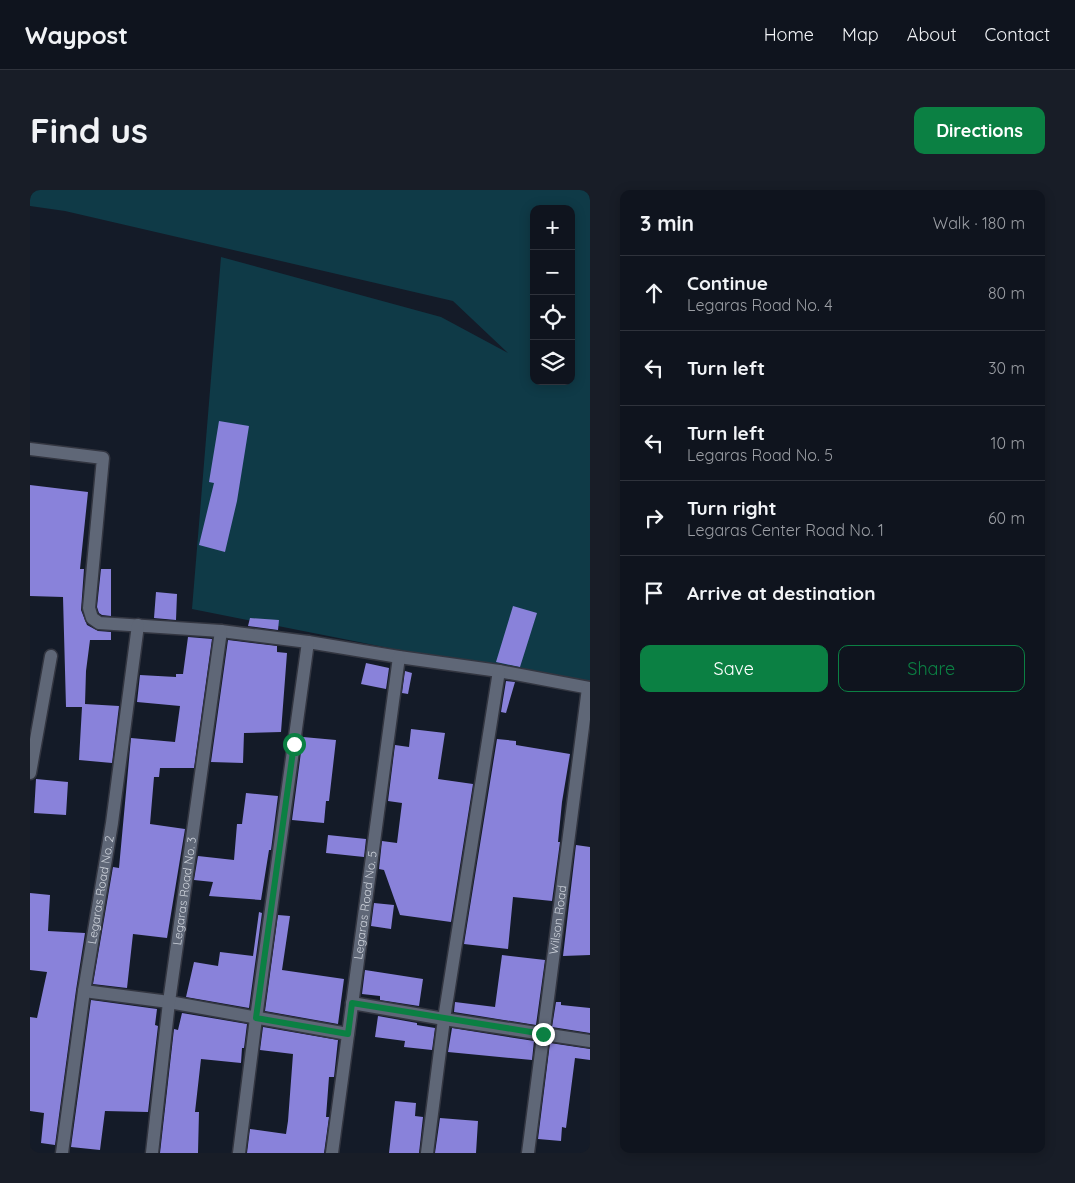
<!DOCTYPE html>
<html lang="en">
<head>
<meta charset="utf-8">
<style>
	:root { --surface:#0f141e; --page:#181d27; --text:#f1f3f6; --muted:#9b9ea4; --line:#2f333c; --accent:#0b8043 }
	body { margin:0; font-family:Quicksand,sans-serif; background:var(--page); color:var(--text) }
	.controls { position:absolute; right:15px; top:15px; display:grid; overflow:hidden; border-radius:10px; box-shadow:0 2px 12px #0003 }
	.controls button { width:45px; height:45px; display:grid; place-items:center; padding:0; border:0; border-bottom:1px solid var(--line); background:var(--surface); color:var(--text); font:25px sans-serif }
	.stop { position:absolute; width:15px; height:15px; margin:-11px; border:4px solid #0b8043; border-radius:50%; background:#fff }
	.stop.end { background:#0b8043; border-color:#fff; box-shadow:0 1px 5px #0008 }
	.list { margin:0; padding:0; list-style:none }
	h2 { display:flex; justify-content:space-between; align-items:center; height:65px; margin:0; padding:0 20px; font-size:21px }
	h2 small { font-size:16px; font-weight:400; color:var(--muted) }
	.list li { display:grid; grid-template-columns:32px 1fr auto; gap:15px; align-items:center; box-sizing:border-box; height:75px; padding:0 20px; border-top:1px solid var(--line) }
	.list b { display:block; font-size:19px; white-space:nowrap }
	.list p { margin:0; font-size:16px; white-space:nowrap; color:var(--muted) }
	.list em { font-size:16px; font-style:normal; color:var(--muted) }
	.actions { display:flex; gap:10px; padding:15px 20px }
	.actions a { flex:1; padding:11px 0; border:1px solid var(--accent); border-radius:10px; text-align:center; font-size:18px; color:var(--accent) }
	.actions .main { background:var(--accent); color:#fff }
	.icon { flex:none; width:28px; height:28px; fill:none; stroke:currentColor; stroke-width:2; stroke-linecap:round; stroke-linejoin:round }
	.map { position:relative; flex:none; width:560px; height:963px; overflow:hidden; border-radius:10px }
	header { display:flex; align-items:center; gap:30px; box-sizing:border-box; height:70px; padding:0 25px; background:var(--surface); border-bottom:1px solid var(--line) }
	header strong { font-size:24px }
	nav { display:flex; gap:28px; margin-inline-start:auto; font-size:18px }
	.intro { display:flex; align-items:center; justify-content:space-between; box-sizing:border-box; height:120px; padding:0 30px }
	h1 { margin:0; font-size:35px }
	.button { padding:12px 22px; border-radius:10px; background:var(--accent); color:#fff; font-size:18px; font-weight:700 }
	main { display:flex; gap:30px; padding:0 30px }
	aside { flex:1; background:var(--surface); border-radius:10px; box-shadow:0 2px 12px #0003 }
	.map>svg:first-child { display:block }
	.water { fill:#0f3a47; fill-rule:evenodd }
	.building { fill:#8982da }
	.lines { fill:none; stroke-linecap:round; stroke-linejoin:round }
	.street-casing { stroke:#333641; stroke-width:15 }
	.street { stroke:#5f6777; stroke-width:12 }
	.route { stroke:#0b8043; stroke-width:6 }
	.labels { text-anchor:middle; stroke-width:5; stroke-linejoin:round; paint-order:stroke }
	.street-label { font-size:12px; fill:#cdd2db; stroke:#0c111e }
</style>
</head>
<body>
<header>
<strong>Waypost</strong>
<nav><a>Home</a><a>Map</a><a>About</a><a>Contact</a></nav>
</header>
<div class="intro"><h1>Find us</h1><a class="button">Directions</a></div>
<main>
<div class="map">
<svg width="560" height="963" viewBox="0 0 560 963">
	<rect width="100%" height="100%" fill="#141b28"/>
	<!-- water -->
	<path class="water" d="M 0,0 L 560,0 L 560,498 L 162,419 L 191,67 L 411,127 L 478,163 L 423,111 L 35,21 L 0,16 ZM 504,19 L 541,19 L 541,191 L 504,191 Z"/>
	<!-- building -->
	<path class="building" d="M 189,231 L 219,236 L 207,311 L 195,362 L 169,355 L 184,293 L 179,292 Z
		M 0,295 L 58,302 L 50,379 L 54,379 L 51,420 L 57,435 L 68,441 L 81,442 L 81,450 L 60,450 L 56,481 L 55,514 L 89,516 L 82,573 L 49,570 L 52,517 L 36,517 L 33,407 L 0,406 Z
		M 71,379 L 81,379 L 81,426 L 72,425 L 69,423 L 67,417 Z
		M 126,402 L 147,404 L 146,430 L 124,428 Z
		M 483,416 L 507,423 L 490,477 L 466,472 Z
		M 220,428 L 249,430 L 248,440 L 218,436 Z
		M 158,447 L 182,449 L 164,578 L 130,578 L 129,587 L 124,587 L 120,634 L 155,639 L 137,748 L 103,744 L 97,798 L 63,794 L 83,677 L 89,678 L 101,548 L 145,552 L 150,516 L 107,512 L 110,485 L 146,487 L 146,484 L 153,484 Z
		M 198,450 L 247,456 L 247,462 L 257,463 L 251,542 L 214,543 L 213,573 L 181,572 Z
		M 336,473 L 359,478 L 356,499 L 331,494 Z
		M 375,481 L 382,483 L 378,504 L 372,503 Z
		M 476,491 L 485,492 L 476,523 L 471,522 Z
		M 381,539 L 415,543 L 408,589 L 443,594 L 421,732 L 370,725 L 354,680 L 349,679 L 352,651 L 367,653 L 372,613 L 358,611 L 365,555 L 379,557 Z
		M 273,547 L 306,550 L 299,611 L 296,611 L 294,633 L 262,630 Z
		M 467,549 L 486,551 L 486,555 L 540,564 L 532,612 L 528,652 L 530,652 L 522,711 L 483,707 L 478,759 L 434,754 Z
		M 6,589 L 38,592 L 36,625 L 4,623 Z
		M 216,603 L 248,606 L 241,660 L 239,660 L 231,710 L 179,706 L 183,692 L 164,690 L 168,666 L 204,670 L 207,634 L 212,634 Z
		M 298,645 L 336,649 L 334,667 L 296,663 Z
		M 546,655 L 560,657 L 560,765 L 533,766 Z
		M 0,703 L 20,705 L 18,741 L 55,743 L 46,800 L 25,955 L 11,953 L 14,923 L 0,921 L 0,827 L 7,828 L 17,782 L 0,780 Z
		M 344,713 L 364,715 L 361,739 L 341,736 Z
		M 229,722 L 232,723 L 219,818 L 156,807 L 164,772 L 188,776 L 190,762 L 223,766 Z
		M 248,725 L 260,726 L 252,780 L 314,789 L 308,834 L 235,821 Z
		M 472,765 L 515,770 L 506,835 L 424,822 L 425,812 L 465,817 Z
		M 335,780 L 393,789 L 389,816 L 350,810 L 350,806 L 332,804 Z
		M 61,810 L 127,819 L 125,835 L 128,836 L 118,922 L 75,921 L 70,960 L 41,957 Z
		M 526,812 L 531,812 L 531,815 L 560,818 L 560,843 L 522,837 Z
		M 152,823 L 217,834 L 214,858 L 212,858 L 211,873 L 171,869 L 165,922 L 169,922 L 168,963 L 130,963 L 144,839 L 148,840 Z
		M 348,826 L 387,833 L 387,835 L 405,838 L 402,860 L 374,857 L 375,851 L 345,847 Z
		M 233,837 L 308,850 L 304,887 L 299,887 L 296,927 L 299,927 L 294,963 L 217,963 L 220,939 L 256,944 L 258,931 L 263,864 L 230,860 Z
		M 422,838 L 504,851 L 502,870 L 418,862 Z
		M 520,853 L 560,859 L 560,870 L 545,868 L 536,938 L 532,937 L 531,951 L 508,949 Z
		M 365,911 L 386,913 L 385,926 L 393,927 L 389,963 L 359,963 Z
		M 410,928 L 448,931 L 446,963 L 405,963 Z"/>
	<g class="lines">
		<!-- street casing -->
		<g class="street-casing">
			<g id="street">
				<path d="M 0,259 L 73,268 L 59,418 L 62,428 L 69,433 L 191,441 L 278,452 L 369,467 L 469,481 L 560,498"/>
				<path d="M 0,583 L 21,466"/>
				<path d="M 54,801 L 139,812 L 318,844"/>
				<path d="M 322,813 L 414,829 L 560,851"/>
				<path id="s1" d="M 32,963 L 54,801 L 82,633 L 108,435"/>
				<path id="s2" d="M 122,963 L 139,812 L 191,441"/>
				<path d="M 209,963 L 226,828 L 278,452"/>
				<path id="s3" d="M 302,963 L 369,467"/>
				<path d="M 397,963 L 414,829 L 469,481"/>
				<path id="s4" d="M 498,963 L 558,498"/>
			</g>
		</g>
		<!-- street -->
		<use href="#street" class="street"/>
	</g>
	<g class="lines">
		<!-- route -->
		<path class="route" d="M 264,554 L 226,828 L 318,844 L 322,813 L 513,844"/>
	</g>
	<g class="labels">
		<!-- street labels -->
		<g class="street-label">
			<text dy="4" stroke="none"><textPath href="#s1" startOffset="266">Legaras Road No. 2</textPath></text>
			<text dy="4" stroke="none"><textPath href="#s2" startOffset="264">Legaras Road No. 3</textPath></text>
			<text dy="4" stroke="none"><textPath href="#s3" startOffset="250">Legaras Road No. 5</textPath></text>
			<text dy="4" stroke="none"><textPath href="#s4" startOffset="235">Wilson Road</textPath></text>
		</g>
	</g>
</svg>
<div class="controls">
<button>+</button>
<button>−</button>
<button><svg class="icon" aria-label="locate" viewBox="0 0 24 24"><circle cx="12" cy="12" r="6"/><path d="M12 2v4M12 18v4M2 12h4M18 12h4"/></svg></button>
<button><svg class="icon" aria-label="layers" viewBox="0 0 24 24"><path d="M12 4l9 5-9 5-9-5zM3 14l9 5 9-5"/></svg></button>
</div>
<div class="stop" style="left:264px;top:554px"></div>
<div class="stop end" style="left:513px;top:844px"></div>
</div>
<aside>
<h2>3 min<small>Walk · 180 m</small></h2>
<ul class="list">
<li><svg class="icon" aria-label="ahead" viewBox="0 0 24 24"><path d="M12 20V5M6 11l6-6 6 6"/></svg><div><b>Continue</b><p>Legaras Road No. 4</p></div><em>80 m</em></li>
<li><svg class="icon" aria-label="left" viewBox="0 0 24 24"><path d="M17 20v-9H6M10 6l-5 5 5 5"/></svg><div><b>Turn left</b></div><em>30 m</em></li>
<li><svg class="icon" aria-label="left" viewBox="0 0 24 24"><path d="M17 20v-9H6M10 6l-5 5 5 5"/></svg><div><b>Turn left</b><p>Legaras Road No. 5</p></div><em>10 m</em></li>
<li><svg class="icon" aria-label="right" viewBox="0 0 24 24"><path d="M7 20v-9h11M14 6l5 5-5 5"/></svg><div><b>Turn right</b><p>Legaras Center Road No. 1</p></div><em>60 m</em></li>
<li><svg class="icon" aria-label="arrive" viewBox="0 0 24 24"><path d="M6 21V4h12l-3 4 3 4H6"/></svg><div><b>Arrive at destination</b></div></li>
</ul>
<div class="actions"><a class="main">Save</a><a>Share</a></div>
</aside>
</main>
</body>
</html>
